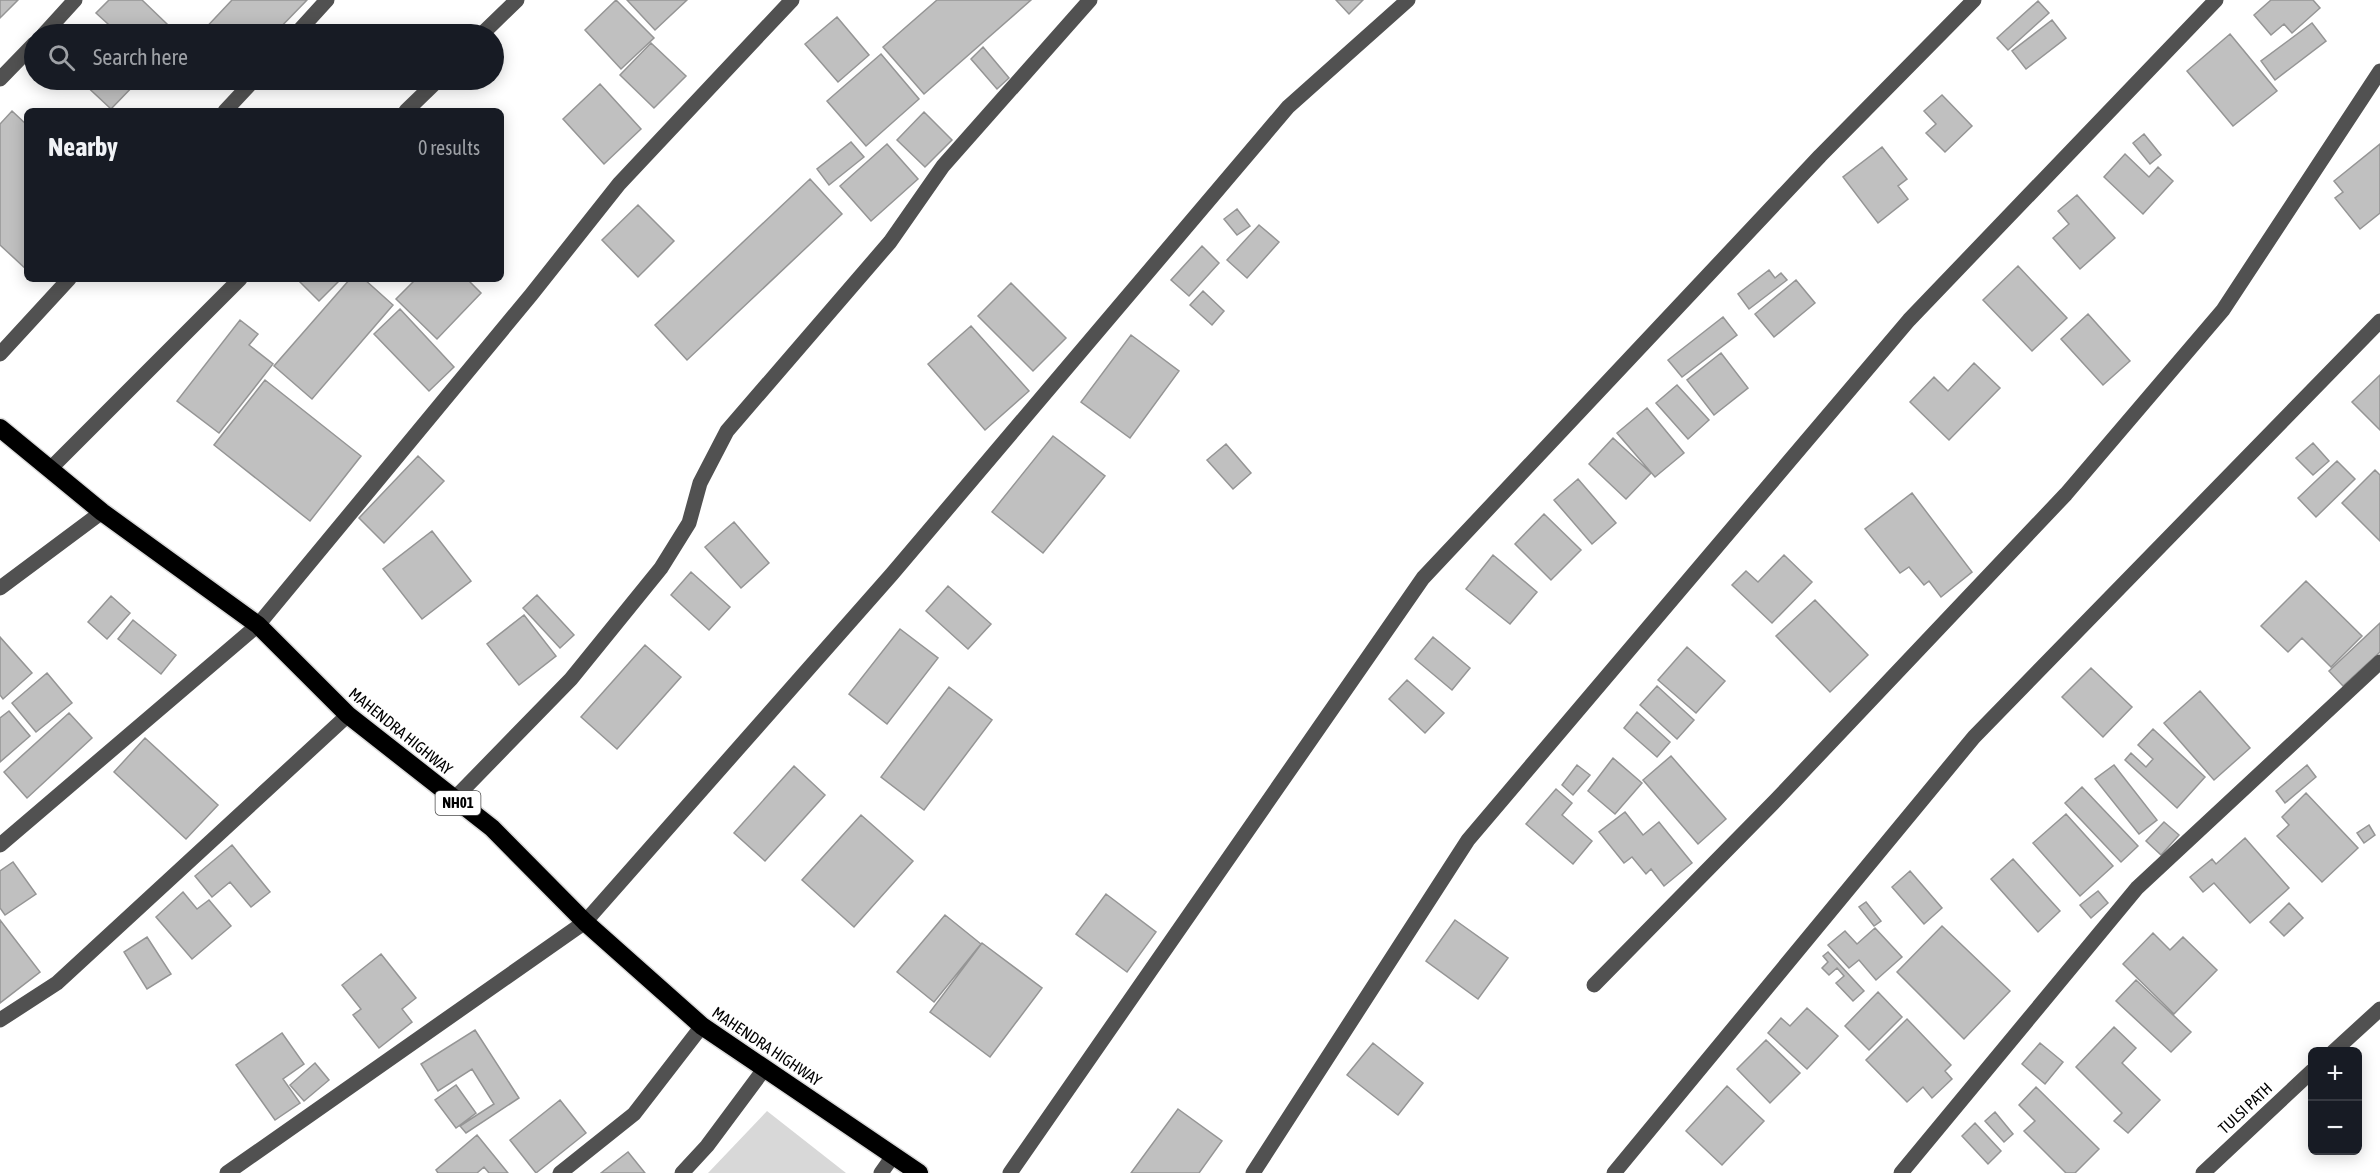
<!DOCTYPE html>
<html lang="en">
<head>
<meta charset="utf-8">
<style>
	:root { --surface:#171b24; --page:#20242c; --text:#f1f3f6; --muted:#9ea1a6; --line:#363941 }
	body { margin:0; font-family:"Asap Condensed",sans-serif; background:var(--page); color:var(--text) }
	.controls { position:absolute; right:18px; bottom:18px; display:grid; overflow:hidden; border-radius:9px; box-shadow:0 3px 15px #0003 }
	.controls button { width:54px; height:54px; display:grid; place-items:center; padding:0; border:0; border-bottom:2px solid var(--line); background:var(--surface); color:var(--text); font:30px sans-serif }
	.list { margin:0; padding:0; list-style:none }
	h2 { display:flex; justify-content:space-between; align-items:center; height:78px; margin:0; padding:0 24px; font-size:26px }
	h2 small { font-size:20px; font-weight:400; color:var(--muted) }
	.icon { flex:none; width:33px; height:33px; fill:none; stroke:currentColor; stroke-width:2; stroke-linecap:round; stroke-linejoin:round }
	.map { position:relative; flex:none; width:2380px; height:1173px; overflow:hidden }
	.search { position:absolute; background:var(--surface); box-shadow:0 3px 15px #0003; left:24px; top:24px; width:480px; height:66px; display:flex; align-items:center; gap:15px; box-sizing:border-box; padding:0 21px; border-radius:33px; color:var(--muted); font-size:22px }
	.panel { position:absolute; background:var(--surface); box-shadow:0 3px 15px #0003; left:24px; top:108px; width:480px; height:174px; border-radius:9px }
	.map>svg:first-child { display:block }
	.green { fill:#d8d8d8 }
	.building { fill:#c0c0c0; stroke:#959595; stroke-width:1.5 }
	.lines { fill:none; stroke-linecap:round; stroke-linejoin:round }
	.highway-casing { stroke:#dbdbdb; stroke-width:21 }
	.minor { stroke:#515151; stroke-width:15 }
	.highway { stroke:#000; stroke-width:18 }
	.labels { text-anchor:middle; stroke-width:6; stroke-linejoin:round; paint-order:stroke }
	.shield { fill:#fff; stroke:#4c4c4c; stroke-width:1.5 }
	.shield-label { font-size:15px; font-weight:bold; fill:#000 }
	.street-label { font-size:16px; fill:#000; stroke:#fff }
</style>
</head>
<body>
<div class="map">
<svg width="2380" height="1173" viewBox="0 0 2380 1173">
	<rect width="100%" height="100%" fill="#fff"/>
	<!-- green -->
	<path class="green" d="M 767,1111 L 846,1173 L 708,1173 Z"/>
	<!-- building -->
	<path class="building" d="M 0,0 L 18,0 L 0,18 Z
		M 109,0 L 142,0 L 167,24 L 157,34 L 119,34 L 96,13 Z
		M 232,0 L 307,0 L 274,34 L 200,34 Z
		M 616,0 L 654,38 L 621,69 L 585,30 Z
		M 627,0 L 687,0 L 655,30 Z
		M 937,0 L 1031,0 L 924,94 L 883,47 Z
		M 1336,0 L 1363,0 L 1349,14 Z
		M 2271,0 L 2313,0 L 2320,8 L 2292,33 L 2284,24 L 2271,35 L 2254,15 Z
		M 2038,1 L 2049,13 L 2008,50 L 1997,38 Z
		M 837,17 L 869,55 L 838,82 L 805,44 Z
		M 2052,20 L 2066,38 L 2026,69 L 2012,51 Z
		M 2312,23 L 2326,41 L 2275,80 L 2261,61 Z
		M 2230,34 L 2277,91 L 2233,126 L 2187,71 Z
		M 651,43 L 686,76 L 654,108 L 620,75 Z
		M 983,47 L 1009,78 L 997,89 L 971,59 Z
		M 881,54 L 919,99 L 866,146 L 827,101 Z
		M 80,80 L 139,80 L 111,109 Z
		M 600,84 L 641,129 L 604,164 L 563,119 Z
		M 1942,95 L 1972,126 L 1945,152 L 1926,133 L 1936,124 L 1924,111 Z
		M 12,111 L 27,125 L 27,270 L 0,245 L 0,124 Z
		M 924,112 L 952,140 L 925,167 L 897,140 Z
		M 2144,134 L 2161,155 L 2150,164 L 2133,143 Z
		M 851,142 L 864,157 L 829,185 L 817,169 Z
		M 887,144 L 918,179 L 871,221 L 840,186 Z
		M 2380,144 L 2380,213 L 2360,229 L 2335,198 L 2343,192 L 2334,181 Z
		M 1882,147 L 1907,179 L 1898,186 L 1908,199 L 1878,223 L 1843,177 Z
		M 2125,154 L 2149,177 L 2158,167 L 2173,181 L 2143,214 L 2104,177 Z
		M 810,179 L 842,214 L 687,360 L 655,325 Z
		M 2077,195 L 2115,238 L 2080,269 L 2053,238 L 2069,224 L 2058,211 Z
		M 638,205 L 674,241 L 638,277 L 602,240 Z
		M 1237,209 L 1250,226 L 1237,235 L 1224,219 Z
		M 1259,225 L 1279,242 L 1247,278 L 1227,260 Z
		M 1202,246 L 1219,263 L 1189,296 L 1171,280 Z
		M 2018,266 L 2067,318 L 2032,351 L 1983,300 Z
		M 1769,270 L 1775,278 L 1781,273 L 1787,280 L 1749,309 L 1738,294 Z
		M 297,279 L 338,279 L 340,280 L 319,301 Z
		M 350,279 L 364,279 L 393,305 L 312,399 L 274,366 Z
		M 416,279 L 467,279 L 481,293 L 437,339 L 396,299 Z
		M 1796,280 L 1815,303 L 1774,337 L 1755,314 Z
		M 1011,283 L 1066,338 L 1033,371 L 978,316 Z
		M 1203,291 L 1224,311 L 1212,325 L 1190,305 Z
		M 400,309 L 454,367 L 429,391 L 374,334 Z
		M 2088,314 L 2130,361 L 2103,385 L 2061,339 Z
		M 1723,317 L 1737,335 L 1682,377 L 1668,360 Z
		M 240,320 L 258,334 L 249,345 L 273,364 L 219,433 L 177,401 Z
		M 971,326 L 1029,391 L 985,430 L 928,364 Z
		M 1131,335 L 1179,371 L 1130,438 L 1081,402 Z
		M 1721,353 L 1748,388 L 1714,415 L 1687,380 Z
		M 1974,363 L 2000,388 L 1949,440 L 1910,402 L 1934,377 L 1948,391 Z
		M 2380,375 L 2380,430 L 2352,402 Z
		M 265,380 L 361,456 L 310,521 L 214,445 Z
		M 1677,385 L 1709,420 L 1688,439 L 1656,403 Z
		M 1647,408 L 1684,453 L 1655,477 L 1617,433 Z
		M 1053,436 L 1105,476 L 1043,553 L 992,512 Z
		M 1613,438 L 1651,473 L 1626,499 L 1589,464 Z
		M 2313,443 L 2329,461 L 2313,475 L 2296,458 Z
		M 1226,444 L 1251,473 L 1233,489 L 1207,460 Z
		M 418,456 L 444,481 L 384,543 L 359,518 Z
		M 2337,461 L 2355,479 L 2316,517 L 2298,498 Z
		M 2375,470 L 2380,475 L 2380,541 L 2342,503 Z
		M 1578,479 L 1616,523 L 1592,544 L 1554,500 Z
		M 1912,493 L 1972,572 L 1941,597 L 1929,581 L 1924,585 L 1909,567 L 1900,573 L 1865,529 Z
		M 1544,514 L 1581,550 L 1551,580 L 1515,544 Z
		M 734,522 L 769,563 L 741,588 L 705,547 Z
		M 432,531 L 471,581 L 422,619 L 383,569 Z
		M 1493,555 L 1537,592 L 1510,624 L 1466,589 Z
		M 1784,555 L 1812,582 L 1772,623 L 1732,585 L 1746,571 L 1758,582 Z
		M 691,572 L 730,607 L 709,630 L 671,595 Z
		M 2306,581 L 2362,636 L 2331,667 L 2302,638 L 2288,652 L 2261,626 Z
		M 948,586 L 991,624 L 968,649 L 926,611 Z
		M 537,595 L 574,635 L 560,648 L 523,608 Z
		M 111,596 L 130,613 L 107,639 L 88,622 Z
		M 1815,600 L 1868,655 L 1830,692 L 1776,636 Z
		M 524,615 L 556,656 L 519,685 L 487,644 Z
		M 133,620 L 176,655 L 161,674 L 118,639 Z
		M 2380,623 L 2380,652 L 2343,686 L 2329,671 Z
		M 900,629 L 938,658 L 887,724 L 849,694 Z
		M 0,637 L 32,673 L 3,699 L 0,695 Z
		M 1433,637 L 1470,668 L 1452,690 L 1415,659 Z
		M 645,645 L 681,677 L 617,749 L 581,717 Z
		M 1687,647 L 1725,681 L 1696,713 L 1658,680 Z
		M 2091,668 L 2132,707 L 2103,737 L 2062,697 Z
		M 47,673 L 72,703 L 36,732 L 12,703 Z
		M 1407,680 L 1444,713 L 1425,733 L 1389,699 Z
		M 1657,686 L 1694,720 L 1677,739 L 1640,705 Z
		M 949,687 L 992,720 L 924,810 L 881,777 Z
		M 2200,691 L 2250,748 L 2214,780 L 2164,723 Z
		M 9,711 L 30,736 L 0,762 L 0,718 Z
		M 1637,712 L 1670,742 L 1657,757 L 1624,728 Z
		M 69,713 L 92,738 L 27,798 L 4,772 Z
		M 2153,729 L 2205,777 L 2177,808 L 2125,760 L 2131,753 L 2146,767 L 2153,759 L 2138,745 Z
		M 145,738 L 218,805 L 186,839 L 114,772 Z
		M 1671,756 L 1726,819 L 1698,844 L 1643,780 Z
		M 1613,758 L 1642,783 L 1615,814 L 1588,791 Z
		M 1577,765 L 1590,775 L 1573,795 L 1562,785 Z
		M 2114,765 L 2157,820 L 2139,834 L 2095,779 Z
		M 2307,765 L 2316,777 L 2285,803 L 2276,791 Z
		M 794,766 L 825,795 L 765,861 L 734,833 Z
		M 2082,787 L 2138,846 L 2121,862 L 2065,803 Z
		M 1556,789 L 1572,803 L 1562,815 L 1592,841 L 1573,864 L 1526,824 Z
		M 2306,793 L 2358,848 L 2322,882 L 2277,836 L 2289,825 L 2282,817 Z
		M 1625,812 L 1643,835 L 1659,822 L 1692,863 L 1664,886 L 1651,869 L 1646,874 L 1632,857 L 1624,863 L 1599,832 Z
		M 2066,814 L 2113,866 L 2080,896 L 2033,843 Z
		M 861,815 L 913,861 L 854,927 L 802,880 Z
		M 2164,822 L 2179,835 L 2161,855 L 2146,841 Z
		M 2369,825 L 2375,835 L 2364,843 L 2357,833 Z
		M 2245,838 L 2289,888 L 2250,923 L 2214,883 L 2203,892 L 2190,877 L 2212,859 L 2216,864 Z
		M 232,845 L 270,892 L 251,907 L 230,882 L 212,897 L 195,876 Z
		M 2013,859 L 2060,911 L 2038,932 L 1991,879 Z
		M 13,862 L 36,894 L 5,915 L 0,908 L 0,871 Z
		M 1910,871 L 1942,908 L 1924,924 L 1892,887 Z
		M 2098,891 L 2108,903 L 2091,918 L 2080,905 Z
		M 183,892 L 197,909 L 209,900 L 231,926 L 192,959 L 156,917 Z
		M 1106,894 L 1156,932 L 1127,972 L 1076,934 Z
		M 1866,902 L 1881,921 L 1874,926 L 1859,907 Z
		M 2289,903 L 2303,918 L 2284,936 L 2270,922 Z
		M 945,915 L 981,944 L 934,1002 L 897,972 Z
		M 0,920 L 40,972 L 0,1003 Z
		M 1455,920 L 1508,958 L 1478,999 L 1426,961 Z
		M 1942,926 L 2010,991 L 1964,1039 L 1897,972 Z
		M 1875,928 L 1902,957 L 1876,980 L 1859,960 L 1849,968 L 1828,945 L 1845,931 L 1857,944 Z
		M 2153,933 L 2170,950 L 2183,937 L 2217,970 L 2174,1014 L 2123,964 Z
		M 147,937 L 171,974 L 147,989 L 124,952 Z
		M 982,943 L 1042,988 L 990,1057 L 930,1012 Z
		M 1828,952 L 1864,991 L 1853,1001 L 1836,983 L 1844,976 L 1837,968 L 1829,975 L 1822,968 L 1828,962 L 1823,956 Z
		M 381,954 L 416,998 L 402,1009 L 412,1022 L 379,1048 L 353,1015 L 361,1009 L 342,985 Z
		M 2136,980 L 2191,1032 L 2171,1052 L 2116,1001 Z
		M 1878,992 L 1902,1017 L 1869,1050 L 1845,1026 Z
		M 1807,1008 L 1838,1036 L 1807,1069 L 1768,1033 L 1781,1018 L 1790,1026 Z
		M 1907,1019 L 1951,1065 L 1945,1071 L 1952,1079 L 1932,1098 L 1923,1087 L 1907,1102 L 1866,1060 Z
		M 2114,1027 L 2136,1048 L 2122,1063 L 2160,1100 L 2128,1133 L 2114,1121 L 2122,1113 L 2076,1067 Z
		M 475,1030 L 519,1098 L 466,1133 L 460,1126 L 494,1104 L 472,1069 L 438,1091 L 421,1064 Z
		M 282,1033 L 304,1064 L 283,1079 L 300,1103 L 275,1120 L 236,1065 Z
		M 1766,1040 L 1800,1073 L 1770,1103 L 1737,1069 Z
		M 1373,1043 L 1423,1083 L 1398,1115 L 1347,1075 Z
		M 2040,1043 L 2063,1062 L 2045,1084 L 2022,1064 Z
		M 315,1063 L 329,1080 L 304,1101 L 290,1085 Z
		M 456,1085 L 476,1113 L 456,1128 L 435,1100 Z
		M 1727,1086 L 1764,1121 L 1722,1165 L 1686,1131 Z
		M 2036,1087 L 2099,1149 L 2075,1173 L 2066,1173 L 2024,1131 L 2035,1121 L 2019,1105 Z
		M 560,1100 L 586,1133 L 536,1173 L 510,1140 Z
		M 1178,1109 L 1222,1141 L 1199,1173 L 1131,1173 Z
		M 1995,1112 L 2013,1134 L 2004,1142 L 1985,1121 Z
		M 1975,1123 L 2001,1151 L 1988,1164 L 1962,1136 Z
		M 477,1135 L 508,1173 L 489,1173 L 484,1167 L 477,1173 L 438,1173 L 436,1170 Z
		M 628,1152 L 645,1173 L 601,1173 Z"/>
	<g class="lines">
		<!-- highway casing -->
		<g class="highway-casing">
			<path id="highway" d="M 0,428 L 102,512 L 258,625 L 348,715 L 492,828 L 585,922 L 702,1026 L 919,1173"/>
		</g>
		<!-- minor -->
		<path class="minor" d="M 44,34 L 75,0
			M 296,34 L 327,0
			M 482,34 L 517,0
			M 0,79 L 34,44
			M 225,111 L 254,80
			M 406,111 L 438,80
			M 0,354 L 69,279
			M 50,469 L 240,279
			M 0,588 L 102,512
			M 454,799 L 571,679 L 661,568 L 689,523 L 700,483 L 727,431 L 890,242 L 943,166 L 1090,0
			M 0,845 L 258,625 L 531,295 L 619,184 L 792,0
			M 1594,985 L 1776,800 L 2066,494 L 2223,310 L 2380,71
			M 0,1020 L 57,983 L 348,715
			M 2333,1052 L 2380,1009
			M 227,1173 L 585,922 L 892,574 L 1288,107 L 1408,0
			M 560,1173 L 634,1114 L 702,1026
			M 682,1173 L 707,1146 L 765,1068
			M 881,1173 L 893,1156
			M 1010,1173 L 1423,578 L 1820,156 L 1974,0
			M 1253,1173 L 1468,840 L 1909,320 L 2216,0
			M 1614,1173 L 1974,737 L 2380,321
			M 1901,1173 L 2137,888 L 2380,662
			M 2203,1173 L 2312,1071"/>
		<!-- highway -->
		<use href="#highway" class="highway"/>
	</g>
	<g class="labels">
		<!-- shield labels -->
		<rect class="shield" x="435.5" y="791" width="45" height="24" rx="4.5"/>
		<g class="shield-label">
			<text x="458" y="808">NH01</text>
		</g>
		<!-- street labels -->
		<g class="street-label">
			<text transform="translate(401 731) rotate(39)" y="6">MAHENDRA HIGHWAY</text>
			<text transform="translate(767 1046) rotate(34)" y="6">MAHENDRA HIGHWAY</text>
			<text transform="translate(2245 1108) rotate(-43)" y="6">TULSI PATH</text>
		</g>
	</g>
</svg>
<div class="controls">
<button>+</button>
<button>−</button>
</div>
<div class="search"><svg class="icon" aria-label="search" viewBox="0 0 24 24"><circle cx="10" cy="10" r="6"/><path d="M15 15l6 6"/></svg>Search here</div>
<section class="panel">
<h2>Nearby<small>0 results</small></h2>
<ul class="list">
</ul>
</section>
</div>
</body>
</html>
